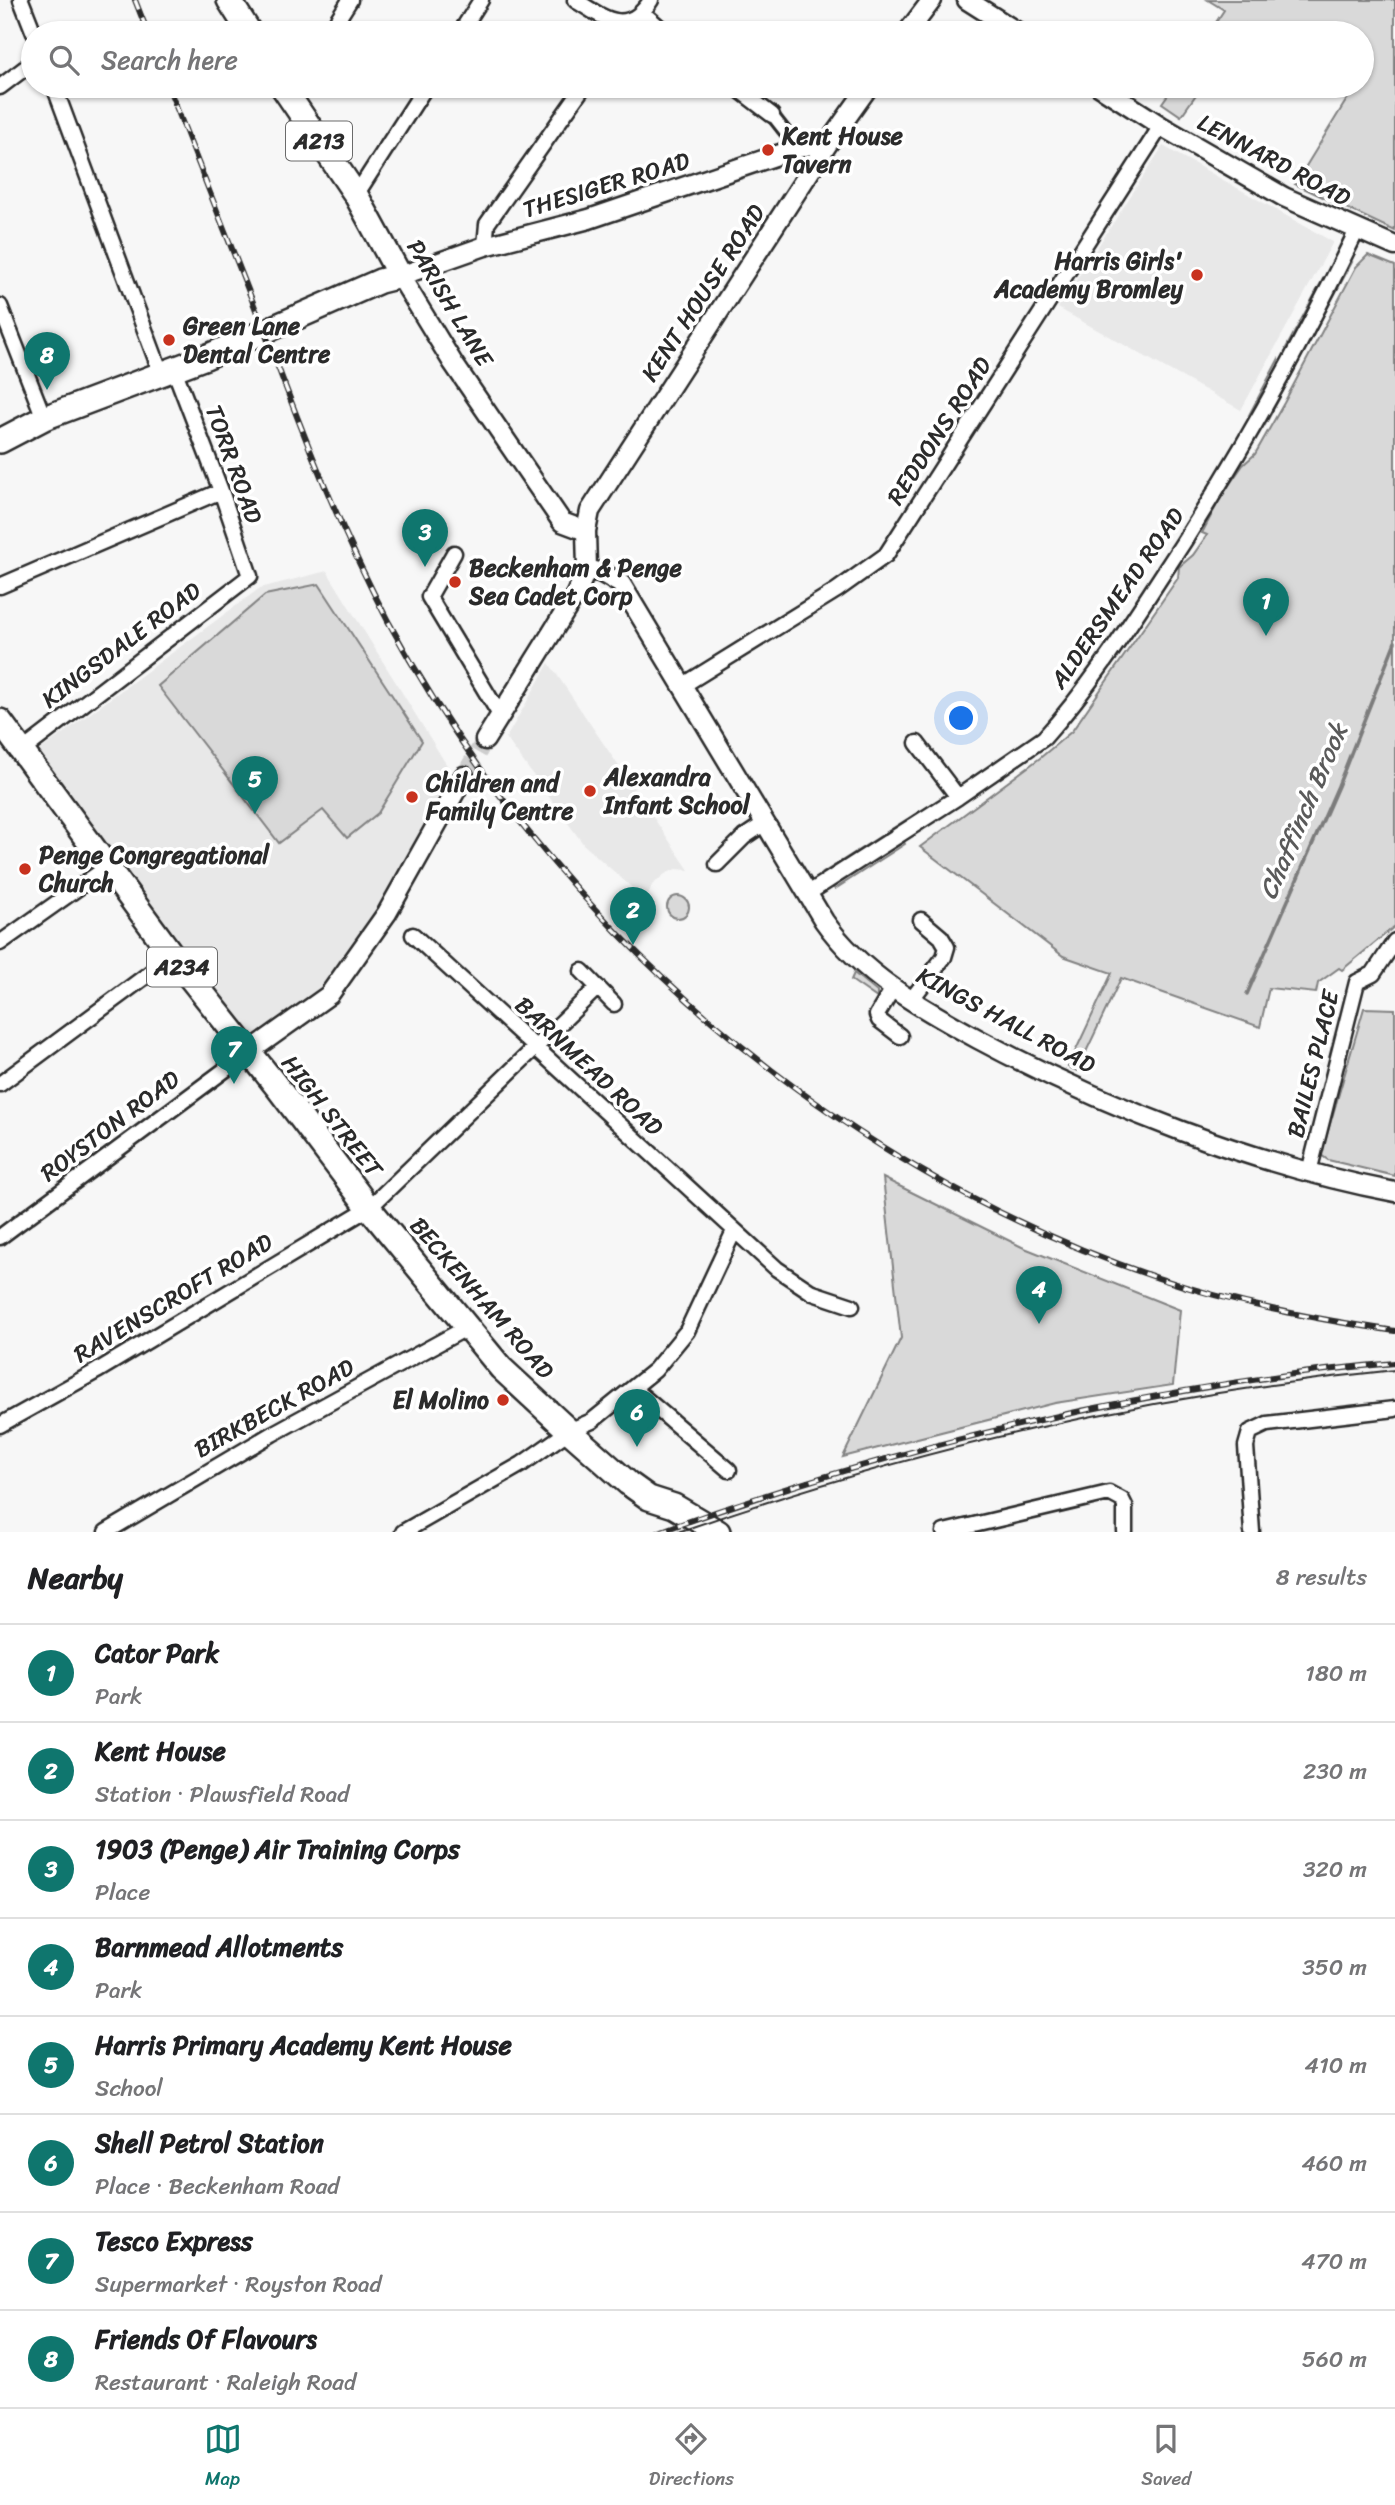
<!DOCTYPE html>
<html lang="en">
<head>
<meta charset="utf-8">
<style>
	:root { --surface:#fff; --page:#f2f2f2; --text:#202124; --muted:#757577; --line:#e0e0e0; --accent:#0f766e }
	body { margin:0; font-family:Sriracha,sans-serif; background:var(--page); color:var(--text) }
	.you { position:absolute; left:962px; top:719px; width:24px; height:24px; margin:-18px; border:5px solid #fff; border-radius:50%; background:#1a73e8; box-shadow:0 0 0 10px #1a73e833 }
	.badge { display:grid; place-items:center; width:46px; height:46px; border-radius:50%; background:var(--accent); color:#fff; font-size:23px; font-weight:700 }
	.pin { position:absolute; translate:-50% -58px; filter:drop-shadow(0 2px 4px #0008) }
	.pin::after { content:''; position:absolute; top:37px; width:24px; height:21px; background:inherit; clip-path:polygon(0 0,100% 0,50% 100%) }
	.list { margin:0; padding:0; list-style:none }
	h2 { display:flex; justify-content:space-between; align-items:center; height:91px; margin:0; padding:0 28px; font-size:30px }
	h2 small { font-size:23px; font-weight:400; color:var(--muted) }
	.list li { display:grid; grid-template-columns:46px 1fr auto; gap:21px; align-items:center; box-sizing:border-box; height:98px; padding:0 28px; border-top:2px solid var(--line) }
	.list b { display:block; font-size:26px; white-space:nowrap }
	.list p { margin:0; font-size:23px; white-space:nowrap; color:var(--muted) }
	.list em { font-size:23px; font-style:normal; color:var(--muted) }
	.icon { flex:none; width:38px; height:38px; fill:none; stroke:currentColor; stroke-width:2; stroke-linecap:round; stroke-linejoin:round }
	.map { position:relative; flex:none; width:1395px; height:1532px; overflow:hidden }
	.search { position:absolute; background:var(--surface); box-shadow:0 2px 5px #0004; left:21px; right:21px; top:21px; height:77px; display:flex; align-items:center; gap:18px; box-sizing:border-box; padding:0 24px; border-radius:38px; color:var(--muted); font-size:26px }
	.sheet { height:875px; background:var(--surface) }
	nav { display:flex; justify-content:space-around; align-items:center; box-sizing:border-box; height:98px; border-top:2px solid var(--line); background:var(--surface); font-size:19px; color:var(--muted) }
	nav a { display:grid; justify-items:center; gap:4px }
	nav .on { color:var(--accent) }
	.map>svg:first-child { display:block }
	.built { fill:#e8e8e8 }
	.green { fill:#d9d9d9; stroke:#828282; stroke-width:2 }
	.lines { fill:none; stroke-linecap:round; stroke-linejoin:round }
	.stream { stroke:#7b7b7b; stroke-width:3.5 }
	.tertiary-tunnel { stroke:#cecece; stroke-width:18; stroke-dasharray:18 9; stroke-linecap:butt }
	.pedestrian-casing { stroke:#2b2b2b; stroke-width:16 }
	.minor-casing { stroke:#2b2b2b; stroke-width:19 }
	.tertiary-casing { stroke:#2b2b2b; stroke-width:23 }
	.primary-casing { stroke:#2b2b2b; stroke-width:28 }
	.pedestrian { stroke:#fff; stroke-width:10 }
	.minor { stroke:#fff; stroke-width:14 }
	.tertiary { stroke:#fff; stroke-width:18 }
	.primary { stroke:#fff; stroke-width:23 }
	.tram { stroke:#2b2b2b; stroke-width:2 }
	.rail-casing { stroke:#2b2b2b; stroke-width:6 }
	.rail { stroke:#fff; stroke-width:3.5; stroke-dasharray:10; stroke-linecap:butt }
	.poi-dot { fill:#c8321e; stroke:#fff; stroke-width:2.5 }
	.labels { text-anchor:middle; stroke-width:7; stroke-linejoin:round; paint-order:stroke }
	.shield { fill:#fff; stroke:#6b6b6b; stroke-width:2 }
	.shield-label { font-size:23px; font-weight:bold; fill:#2b2b2b }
	.poi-label { font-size:24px; font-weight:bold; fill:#2b2b2b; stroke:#fff; text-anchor:start }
	.street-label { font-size:24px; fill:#2b2b2b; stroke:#fff }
	.water-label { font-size:26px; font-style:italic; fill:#5a5a5a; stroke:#fff }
</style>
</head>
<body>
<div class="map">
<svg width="1395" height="1532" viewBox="0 0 1395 1532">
	<rect width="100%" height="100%" fill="#f7f7f7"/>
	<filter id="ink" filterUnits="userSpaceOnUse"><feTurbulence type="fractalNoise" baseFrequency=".0143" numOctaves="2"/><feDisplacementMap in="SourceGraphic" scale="14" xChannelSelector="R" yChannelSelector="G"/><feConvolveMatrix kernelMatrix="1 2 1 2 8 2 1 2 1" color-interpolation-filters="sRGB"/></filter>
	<g filter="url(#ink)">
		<!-- built -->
		<path class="built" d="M 1163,146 L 1333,242 L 1241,410 L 1058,308 Z
			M 327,571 L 451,772 L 376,913 L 321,990 L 254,1037 L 35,754 L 260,588 Z
			M 549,663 L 689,870 L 676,869 L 665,874 L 652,885 L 646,900 L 584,845 L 506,738 Z"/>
		<!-- green -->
		<path class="green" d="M 1208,0 L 1395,0 L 1395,231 L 1295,184 L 1352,91 L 1345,86 L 1362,86 L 1362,33 L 1261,33 L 1246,24 L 1239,33 L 1209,33 L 1224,10 Z
			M 1174,86 L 1202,86 L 1181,116 L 1162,103 Z
			M 1368,255 L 1395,266 L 1395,926 L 1342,970 L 1339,968 L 1318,983 L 1316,993 L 1269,988 L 1260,1027 L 1121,978 L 1077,1071 L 1068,1067 L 1112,973 L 1063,956 L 920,847 L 1040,758 L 1072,731 L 1178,578 L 1179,567 L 1193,555 L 1207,535 L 1202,533 L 1222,495 L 1243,465 L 1255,454 L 1284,403 L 1356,267 Z
			M 1349,261 L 1352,262 L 1265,425 L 1262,423 Z
			M 1323,279 L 1326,280 L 1291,349 L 1286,348 Z
			M 1278,360 L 1279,366 L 1253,416 L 1249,415 Z
			M 319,584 L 422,741 L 378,813 L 347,838 L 323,810 L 279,843 L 158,686 L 265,595 Z
			M 920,811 L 921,813 L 833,869 L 831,873 L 825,875 L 823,873 Z
			M 904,842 L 905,844 L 835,889 L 832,887 Z
			M667 907a11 11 0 1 1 22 0a11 11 0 1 1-22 0Z
			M 854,973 L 877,992 L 877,998 L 851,980 Z
			M 1364,1008 L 1395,1009 L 1395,1176 L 1328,1160 L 1321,1155 Z
			M 883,1178 L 1022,1247 L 1180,1310 L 1173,1385 L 1055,1403 L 843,1457 L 901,1338 Z"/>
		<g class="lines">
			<!-- stream -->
			<path class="stream" d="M 1247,994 L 1338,786 L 1395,642"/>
			<!-- tertiary-tunnel -->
			<path class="tertiary-tunnel" d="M 464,776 L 485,740"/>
			<!-- pedestrian casing -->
			<g class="pedestrian-casing">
				<path id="pedestrian" d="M 772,115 L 798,148"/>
			</g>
			<!-- minor casing -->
			<g class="minor-casing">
				<path id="minor" d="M 21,0 L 34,33
					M 575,0 C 605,19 628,37 651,0
					M 643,13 L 666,33
					M 329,33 L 350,0
					M 460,33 L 481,0
					M 54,86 L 161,373
					M 734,86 L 772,115
					M 0,87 L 33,62
					M 356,195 L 426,86
					M 485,246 L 487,224 L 584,86
					M 0,306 L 44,418
					M 454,553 L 429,597 L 500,715
					M 0,586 L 221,491
					M 682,686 L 837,590 L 886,555 L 1161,126
					M 917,743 L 958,797
					M 22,751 L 250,576 L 221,491 L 174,369
					M 717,864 L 744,837 L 765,823
					M 807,894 L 958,797 L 1044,738 C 1087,690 1122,637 1157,583 C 1232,470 1298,352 1357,230
					M 413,935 L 777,1269 L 813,1293 L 852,1306
					M 0,943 L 109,866
					M 582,971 L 614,1004
					M 893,988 L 877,1015 L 879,1020 L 900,1036
					M 911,1000 L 944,957 L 947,947 L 941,937 L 921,920
					M 0,1084 L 173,956
					M 1309,1172 L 1357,982 L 1373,974 L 1395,941
					M 0,1237 L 249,1052
					M 633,1388 L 729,1470
					M 0,1425 L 97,1371 L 369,1208 L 598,987
					M 106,1532 L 272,1434 L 468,1327
					M 403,1532 L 522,1464 L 569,1431 L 592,1421 L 655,1370 L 687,1331 L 734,1231
					M 944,1532 L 1109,1493 L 1122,1500 L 1125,1506 L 1125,1532
					M 1252,1532 L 1246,1446 L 1250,1432 L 1267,1424 L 1395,1409"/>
			</g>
			<!-- tertiary casing -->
			<g class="tertiary-casing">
				<path id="tertiary" d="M 967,0 L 1019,33
					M 907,33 L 932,0
					M 869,86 L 827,145 L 590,511 L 586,531 L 587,569 L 602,573 L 621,584 L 824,921 C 862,975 921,1008 978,1039 C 1105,1107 1254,1165 1395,1192
					M 1099,86 L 1161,126 L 1284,197 L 1395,246
					M 586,531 L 562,522 L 453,363 L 400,276 L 485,246 L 589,219 L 798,148 L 814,144 L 827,145
					M 485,740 L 576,594 L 587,569
					M 249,1052 L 329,995 L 387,913 L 464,776"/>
			</g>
			<!-- primary casing -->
			<g class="primary-casing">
				<path id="primary" d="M 229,0 L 250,33
					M 0,441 L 44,418 L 206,357 L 380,281 L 400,276 L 356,195 L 282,86
					M 0,721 L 173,956 L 278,1088 L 369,1208 L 501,1368 L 569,1431 L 628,1483 L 649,1498 L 674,1506 L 718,1532"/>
			</g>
			<!-- pedestrian -->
			<use href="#pedestrian" class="pedestrian"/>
			<!-- minor -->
			<use href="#minor" class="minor"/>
			<!-- tertiary -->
			<use href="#tertiary" class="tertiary"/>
			<!-- primary -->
			<use href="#primary" class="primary"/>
			<!-- tram -->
			<path class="tram" d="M 678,1532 C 915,1449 1145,1395 1395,1370"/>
			<!-- rail casing -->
			<g class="rail-casing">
				<path id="rail" d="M 135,0 L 148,33
					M 168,86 C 201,170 234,254 267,338 C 303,434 340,530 388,621 C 552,924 831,1167 1158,1278 C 1235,1304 1315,1319 1395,1331
					M 659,1532 C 797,1481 937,1442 1081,1411 C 1185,1389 1290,1372 1395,1363"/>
			</g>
			<!-- rail -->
			<use href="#rail" class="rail"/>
		</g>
	</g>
	<!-- markers -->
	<g class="poi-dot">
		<circle cx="768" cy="150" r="7"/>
		<circle cx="1197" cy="275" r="7"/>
		<circle cx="169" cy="340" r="7"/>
		<circle cx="455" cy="582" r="7"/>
		<circle cx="590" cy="791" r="7"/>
		<circle cx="412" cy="797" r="7"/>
		<circle cx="25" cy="869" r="7"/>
		<circle cx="503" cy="1400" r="7"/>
	</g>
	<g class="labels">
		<!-- shield labels -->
		<g class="shield">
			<rect x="286" y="121.5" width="66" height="39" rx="5"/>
			<rect x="147" y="947.5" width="70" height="39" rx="5"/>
		</g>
		<g class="shield-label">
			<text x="319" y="149">A213</text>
			<text x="182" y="975">A234</text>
		</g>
		<!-- poi labels -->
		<g class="poi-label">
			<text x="782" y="144">Kent House<tspan x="782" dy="28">Tavern</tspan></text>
			<text x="1183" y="269" text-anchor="end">Harris Girls'<tspan x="1183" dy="28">Academy Bromley</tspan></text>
			<text x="183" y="334">Green Lane<tspan x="183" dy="28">Dental Centre</tspan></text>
			<text x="469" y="576">Beckenham &amp; Penge<tspan x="469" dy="28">Sea Cadet Corp</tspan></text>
			<text x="604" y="785">Alexandra<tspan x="604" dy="28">Infant School</tspan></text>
			<text x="426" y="791">Children and<tspan x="426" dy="28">Family Centre</tspan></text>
			<text x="39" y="863">Penge Congregational<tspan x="39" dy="28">Church</tspan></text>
			<text x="489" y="1408" text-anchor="end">El Molino</text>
		</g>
		<!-- street labels -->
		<g class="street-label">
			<text transform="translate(1274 160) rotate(28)" y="8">LENNARD ROAD</text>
			<text transform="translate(606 185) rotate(-17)" y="8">THESIGER ROAD</text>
			<text transform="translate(703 293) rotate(-57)" y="8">KENT HOUSE ROAD</text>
			<text transform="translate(450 303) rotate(59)" y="8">PARISH LANE</text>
			<text transform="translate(939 431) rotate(-57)" y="8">REDDONS ROAD</text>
			<text transform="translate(234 464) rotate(70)" y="8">TORR ROAD</text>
			<text transform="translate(1117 598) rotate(-55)" y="8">ALDERSMEAD ROAD</text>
			<text transform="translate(121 645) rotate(-37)" y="8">KINGSDALE ROAD</text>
			<text transform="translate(1006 1020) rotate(28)" y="8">KINGS HALL ROAD</text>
			<text transform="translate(1313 1064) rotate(-76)" y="8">BAILES PLACE</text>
			<text transform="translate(589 1066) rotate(43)" y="8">BARNMEAD ROAD</text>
			<text transform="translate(332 1116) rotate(52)" y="8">HIGH STREET</text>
			<text transform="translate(110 1126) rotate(-37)" y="8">ROYSTON ROAD</text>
			<text transform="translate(173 1298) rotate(-31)" y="8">RAVENSCROFT ROAD</text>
			<text transform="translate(482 1298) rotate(49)" y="8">BECKENHAM ROAD</text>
			<text transform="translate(274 1408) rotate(-29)" y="8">BIRKBECK ROAD</text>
		</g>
		<!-- water labels -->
		<g class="water-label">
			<text transform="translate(1303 811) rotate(-67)" y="9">Chaffinch Brook</text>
		</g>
	</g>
</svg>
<div class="you"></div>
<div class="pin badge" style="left:1266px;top:636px">1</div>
<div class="pin badge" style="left:633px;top:945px">2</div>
<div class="pin badge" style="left:425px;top:567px">3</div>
<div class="pin badge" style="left:1039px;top:1324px">4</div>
<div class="pin badge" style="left:255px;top:814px">5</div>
<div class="pin badge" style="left:637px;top:1447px">6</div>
<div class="pin badge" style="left:234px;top:1084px">7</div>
<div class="pin badge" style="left:47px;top:390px">8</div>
<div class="search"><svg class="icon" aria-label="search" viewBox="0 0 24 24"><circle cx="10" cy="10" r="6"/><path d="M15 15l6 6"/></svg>Search here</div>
</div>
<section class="sheet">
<h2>Nearby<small>8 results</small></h2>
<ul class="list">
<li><span class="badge">1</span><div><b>Cator Park</b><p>Park</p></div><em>180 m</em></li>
<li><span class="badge">2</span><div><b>Kent House</b><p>Station · Plawsfield Road</p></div><em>230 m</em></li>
<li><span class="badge">3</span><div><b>1903 (Penge) Air Training Corps</b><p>Place</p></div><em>320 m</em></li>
<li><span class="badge">4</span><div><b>Barnmead Allotments</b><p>Park</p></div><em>350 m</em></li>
<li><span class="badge">5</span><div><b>Harris Primary Academy Kent House</b><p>School</p></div><em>410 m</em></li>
<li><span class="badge">6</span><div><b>Shell Petrol Station</b><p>Place · Beckenham Road</p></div><em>460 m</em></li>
<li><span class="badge">7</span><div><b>Tesco Express</b><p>Supermarket · Royston Road</p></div><em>470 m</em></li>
<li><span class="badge">8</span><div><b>Friends Of Flavours</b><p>Restaurant · Raleigh Road</p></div><em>560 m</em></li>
</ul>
</section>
<nav>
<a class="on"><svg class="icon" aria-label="map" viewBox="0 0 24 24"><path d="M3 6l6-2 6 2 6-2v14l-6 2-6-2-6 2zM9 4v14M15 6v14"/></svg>Map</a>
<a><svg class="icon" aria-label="directions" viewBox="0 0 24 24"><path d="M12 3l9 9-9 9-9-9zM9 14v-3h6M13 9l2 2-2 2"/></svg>Directions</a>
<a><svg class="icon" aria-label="saved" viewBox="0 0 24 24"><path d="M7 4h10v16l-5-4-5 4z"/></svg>Saved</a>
</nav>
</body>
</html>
